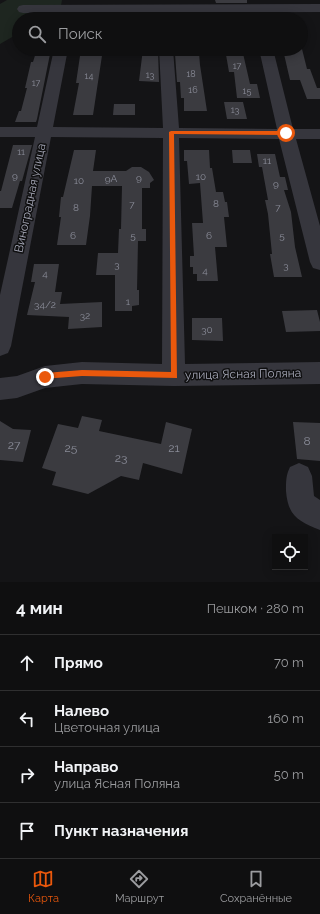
<!DOCTYPE html>
<html lang="ru">
<head>
<meta charset="utf-8">
<style>
	:root { --surface:#0f0f10; --page:#181819; --text:#f1f3f6; --muted:#9b9c9f; --line:#2f2f30; --accent:#ea580c }
	body { margin:0; font-family:Raleway,sans-serif; background:var(--page); color:var(--text) }
	.controls { position:absolute; right:12px; bottom:12px; display:grid; overflow:hidden; border-radius:0px; box-shadow:0 2px 10px #0003 }
	.controls button { width:36px; height:36px; display:grid; place-items:center; padding:0; border:0; border-bottom:1px solid var(--line); background:var(--surface); color:var(--text); font:20px sans-serif }
	.stop { position:absolute; width:12px; height:12px; margin:-9px; border:3px solid #ea580c; border-radius:50%; background:#fff }
	.stop.end { background:#ea580c; border-color:#fff; box-shadow:0 1px 4px #0008 }
	.list { margin:0; padding:0; list-style:none }
	h2 { display:flex; justify-content:space-between; align-items:center; height:52px; margin:0; padding:0 16px; font-size:17px }
	h2 small { font-size:13px; font-weight:400; color:var(--muted) }
	.list li { display:grid; grid-template-columns:26px 1fr auto; gap:12px; align-items:center; box-sizing:border-box; height:56px; padding:0 16px; border-top:1px solid var(--line) }
	.list b { display:block; font-size:15px; white-space:nowrap }
	.list p { margin:0; font-size:13px; white-space:nowrap; color:var(--muted) }
	.list em { font-size:13px; font-style:normal; color:var(--muted) }
	.icon { flex:none; width:22px; height:22px; fill:none; stroke:currentColor; stroke-width:2; stroke-linecap:round; stroke-linejoin:round }
	.map { position:relative; flex:none; width:320px; height:582px; overflow:hidden }
	.search { position:absolute; background:var(--surface); box-shadow:0 2px 10px #0003; left:12px; right:12px; top:12px; height:44px; display:flex; align-items:center; gap:10px; box-sizing:border-box; padding:0 14px; border-radius:22px; color:var(--muted); font-size:15px }
	.sheet { height:276px; background:var(--surface) }
	nav { display:flex; justify-content:space-around; align-items:center; box-sizing:border-box; height:56px; border-top:1px solid var(--line); background:var(--surface); font-size:11px; color:var(--muted) }
	nav a { display:grid; justify-items:center; gap:2px }
	nav .on { color:var(--accent) }
	.map>svg:first-child { display:block }
	.green { fill:#1e2620 }
	.building { fill:#3b3b40 }
	.lines { fill:none; stroke-linecap:round; stroke-linejoin:round }
	.minor { fill:#36363d; fill-rule:evenodd }
	.route { fill:#ea580c }
	.labels { text-anchor:middle; stroke-width:3; stroke-linejoin:round; paint-order:stroke }
	.far-number-label { font-size:9px; fill:#8a8c98 }
	.number-label { font-size:10px; fill:#8a8c98 }
	.street-label { font-size:12px; fill:#a5a7b6; stroke:#0f0f10 }
	.near-number-label { font-size:12px; fill:#8a8c98 }
</style>
</head>
<body>
<div class="map">
<svg width="320" height="582" viewBox="0 0 320 582">
	<rect width="100%" height="100%" fill="#141416"/>
	<!-- green -->
	<path class="green" d="M 7,0 L 62,0 L 59,16 L 55,19 L 19,19 L 19,33 L 0,44 L 0,4 Z"/>
	<!-- building -->
	<path class="building" d="M 215,0 L 247,0 L 247,3 L 216,3 Z
		M 219,14 L 249,14 L 251,19 L 221,19 Z
		M 37,49 L 51,49 L 37,119 L 36,122 L 15,122 L 19,111 L 21,111 L 27,88 L 25,88 L 31,62 L 33,62 Z
		M 81,49 L 103,49 L 93,115 L 73,115 L 79,83 L 76,83 Z
		M 143,49 L 158,49 L 159,82 L 139,81 Z
		M 225,49 L 242,49 L 250,84 L 257,84 L 260,98 L 237,98 L 234,72 L 229,72 Z
		M 288,49 L 302,49 L 307,69 L 310,69 L 317,88 L 320,88 L 320,99 L 307,99 L 300,80 L 290,80 L 284,54 L 289,54 Z
		M 199,53 L 200,65 L 207,111 L 184,111 L 184,98 L 181,98 L 180,82 L 177,82 L 175,54 Z
		M 224,102 L 243,102 L 247,119 L 227,119 Z
		M 114,104 L 135,104 L 135,115 L 113,115 Z
		M 13,145 L 32,145 L 22,181 L 20,181 L 12,208 L 0,208 L 0,191 L 1,191 Z
		M 74,150 L 96,150 L 93,171 L 126,171 L 132,167 L 141,167 L 149,172 L 154,180 L 150,183 L 150,188 L 142,188 L 142,229 L 146,229 L 146,241 L 138,241 L 137,290 L 139,290 L 139,305 L 132,306 L 132,311 L 115,311 L 115,275 L 96,275 L 98,253 L 118,253 L 119,229 L 121,229 L 122,186 L 92,186 L 90,216 L 86,245 L 57,245 L 61,217 L 59,217 L 61,197 L 63,197 Z
		M 184,150 L 209,150 L 210,168 L 212,168 L 216,192 L 223,192 L 225,202 L 227,202 L 229,217 L 224,217 L 227,247 L 215,247 L 218,281 L 197,281 L 197,274 L 193,274 L 193,267 L 190,267 L 190,256 L 194,256 L 192,223 L 203,223 L 200,183 L 189,184 L 187,161 L 184,161 Z
		M 232,150 L 250,150 L 252,163 L 233,163 Z
		M 257,154 L 275,154 L 280,177 L 285,177 L 288,190 L 284,190 L 291,212 L 295,247 L 302,277 L 274,277 L 270,254 L 272,254 L 268,214 L 265,200 L 268,200 L 262,167 L 259,167 Z
		M 34,264 L 59,264 L 55,292 L 62,292 L 60,304 L 102,302 L 102,327 L 68,329 L 69,317 L 27,315 L 35,282 L 31,282 Z
		M 317,310 L 320,322 L 320,331 L 286,332 L 282,311 Z
		M 192,318 L 222,318 L 223,341 L 192,340 Z
		M 82,416 L 102,420 L 99,431 L 161,444 L 166,422 L 192,429 L 182,474 L 143,463 L 139,480 L 121,476 L 88,494 L 52,485 L 56,472 L 42,468 L 58,424 L 78,428 Z
		M 0,421 L 13,429 L 31,430 L 23,462 L 0,460 Z
		M 293,422 L 320,423 L 320,461 L 297,459 Z"/>
	<g class="lines">
		<!-- minor -->
		<path class="minor" d="M 320,4 L 320,12 L 23,13 L 19,12 L 17,9 L 19,6 L 23,5 Z
			M 54,49 L 68,49 L 53,127 L 163,128 L 159,49 L 173,49 L 179,128 L 277,129 L 259,49 L 273,49 L 293,129 L 320,129 L 320,139 L 296,139 L 320,226 L 320,270 L 313,268 L 310,262 L 279,139 L 179,138 L 185,364 L 320,362 L 320,384 L 174,386 L 82,384 L 45,388 L 17,398 L 0,400 L 0,378 L 17,376 L 45,366 L 82,362 L 162,364 L 163,138 L 51,137 L 11,346 L 8,353 L 0,356 L 0,295 L 35,137 L 0,137 L 0,127 L 37,127 Z
			M 299,463 L 308,467 L 312,476 L 314,496 L 320,500 L 320,530 C 298,521 288,516 286,491 C 286,481 286,475 290,467 Z"/>
	</g>
	<!-- route -->
	<path class="route" d="M 171,131 L 286,131 L 288,133 L 286,135 L 174,134 L 177,378 L 82,376 L 42,379 L 42,374 L 45,373 L 82,370 L 171,372 L 169,132 Z"/>
	<g class="labels">
		<!-- far-number labels -->
		<g class="far-number-label">
			<text x="237" y="69">17</text>
			<text x="191" y="77">18</text>
			<text x="150" y="78">13</text>
			<text x="89" y="79">14</text>
			<text x="36" y="86">17</text>
			<text x="193" y="93">16</text>
			<text x="247" y="94">15</text>
			<text x="235" y="113">13</text>
			<text x="21" y="155">11</text>
		</g>
		<!-- number labels -->
		<g class="number-label">
			<text x="267" y="164">11</text>
			<text x="15" y="179">9</text>
			<text x="201" y="180">10</text>
			<text x="139" y="181">9</text>
			<text x="111" y="182">9А</text>
			<text x="79" y="184">10</text>
			<text x="276" y="187">9</text>
			<text x="216" y="207">8</text>
			<text x="132" y="208">7</text>
			<text x="76" y="211">8</text>
			<text x="278" y="211">7</text>
			<text x="73" y="239">6</text>
			<text x="133" y="239">5</text>
			<text x="209" y="239">6</text>
			<text x="282" y="239">5</text>
			<text x="117" y="268">3</text>
			<text x="286" y="269">3</text>
			<text x="205" y="274">4</text>
			<text x="45" y="277">4</text>
			<text x="128" y="305">1</text>
			<text x="45" y="308">34/2</text>
			<text x="85" y="319">32</text>
			<text x="207" y="333">30</text>
		</g>
		<!-- street labels -->
		<g class="street-label">
			<text transform="translate(30 198) rotate(-78)" y="4">Виноградная улица</text>
			<text transform="translate(243 374) rotate(-1)" y="4">улица Ясная Поляна</text>
		</g>
		<!-- near-number labels -->
		<g class="near-number-label">
			<text x="307" y="445">8</text>
			<text x="14" y="449">27</text>
			<text x="71" y="452">25</text>
			<text x="174" y="452">21</text>
			<text x="121" y="462">23</text>
		</g>
	</g>
</svg>
<div class="controls">
<button><svg class="icon" aria-label="locate" viewBox="0 0 24 24"><circle cx="12" cy="12" r="6"/><path d="M12 2v4M12 18v4M2 12h4M18 12h4"/></svg></button>
</div>
<div class="stop" style="left:286px;top:133px"></div>
<div class="stop end" style="left:45px;top:377px"></div>
<div class="search"><svg class="icon" aria-label="search" viewBox="0 0 24 24"><circle cx="10" cy="10" r="6"/><path d="M15 15l6 6"/></svg>Поиск</div>
</div>
<section class="sheet">
<h2>4 мин<small>Пешком · 280 m</small></h2>
<ul class="list">
<li><svg class="icon" aria-label="ahead" viewBox="0 0 24 24"><path d="M12 20V5M6 11l6-6 6 6"/></svg><div><b>Прямо</b></div><em>70 m</em></li>
<li><svg class="icon" aria-label="left" viewBox="0 0 24 24"><path d="M17 20v-9H6M10 6l-5 5 5 5"/></svg><div><b>Налево</b><p>Цветочная улица</p></div><em>160 m</em></li>
<li><svg class="icon" aria-label="right" viewBox="0 0 24 24"><path d="M7 20v-9h11M14 6l5 5-5 5"/></svg><div><b>Направо</b><p>улица Ясная Поляна</p></div><em>50 m</em></li>
<li><svg class="icon" aria-label="arrive" viewBox="0 0 24 24"><path d="M6 21V4h12l-3 4 3 4H6"/></svg><div><b>Пункт назначения</b></div></li>
</ul>
</section>
<nav>
<a class="on"><svg class="icon" aria-label="map" viewBox="0 0 24 24"><path d="M3 6l6-2 6 2 6-2v14l-6 2-6-2-6 2zM9 4v14M15 6v14"/></svg>Карта</a>
<a><svg class="icon" aria-label="directions" viewBox="0 0 24 24"><path d="M12 3l9 9-9 9-9-9zM9 14v-3h6M13 9l2 2-2 2"/></svg>Маршрут</a>
<a><svg class="icon" aria-label="saved" viewBox="0 0 24 24"><path d="M7 4h10v16l-5-4-5 4z"/></svg>Сохранённые</a>
</nav>
</body>
</html>
